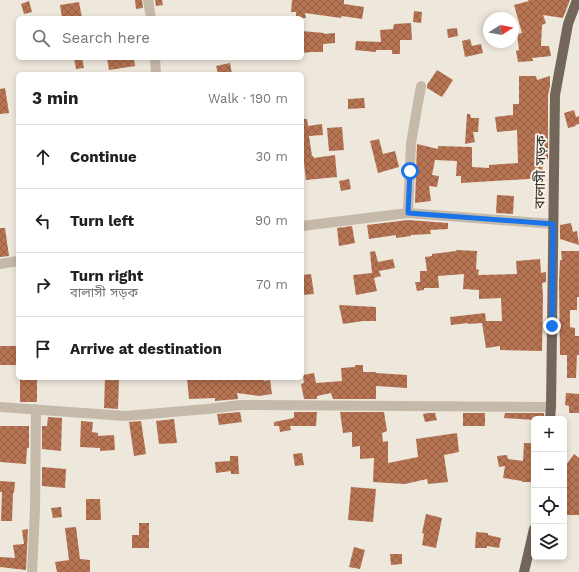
<!DOCTYPE html>
<html lang="en">
<head>
<meta charset="utf-8">
<style>
	:root { --surface:#fff; --page:#f6f6f6; --text:#202124; --muted:#757577; --line:#e0e0e0 }
	body { margin:0; font-family:"Work Sans","Noto Sans Bengali",sans-serif; background:var(--page); color:var(--text) }
	.controls { position:absolute; right:12px; bottom:12px; display:grid; overflow:hidden; border-radius:6px; box-shadow:0 2px 6px #0003 }
	.controls button { width:36px; height:36px; display:grid; place-items:center; padding:0; border:0; border-bottom:1px solid var(--line); background:var(--surface); color:var(--text); font:20px sans-serif }
	.compass { position:absolute; left:483px; top:12px; width:36px; height:36px; border-radius:50%; background:var(--surface); box-shadow:0 2px 6px #0003; rotate:79deg }
	.stop { position:absolute; width:12px; height:12px; margin:-9px; border:3px solid #1a73e8; border-radius:50%; background:#fff }
	.stop.end { background:#1a73e8; border-color:#fff; box-shadow:0 1px 4px #0008 }
	.list { margin:0; padding:0; list-style:none }
	h2 { display:flex; justify-content:space-between; align-items:center; height:52px; margin:0; padding:0 16px; font-size:17px }
	h2 small { font-size:13px; font-weight:400; color:var(--muted) }
	.list li { display:grid; grid-template-columns:26px 1fr auto; gap:12px; align-items:center; box-sizing:border-box; height:64px; padding:0 16px; border-top:1px solid var(--line) }
	.list b { display:block; font-size:15px; white-space:nowrap }
	.list p { margin:0; font-size:13px; white-space:nowrap; color:var(--muted) }
	.list em { font-size:13px; font-style:normal; color:var(--muted) }
	.icon { flex:none; width:22px; height:22px; fill:none; stroke:currentColor; stroke-width:2; stroke-linecap:round; stroke-linejoin:round }
	.map { position:relative; flex:none; width:579px; height:572px; overflow:hidden }
	.search { position:absolute; background:var(--surface); box-shadow:0 2px 6px #0003; left:16px; top:16px; width:288px; height:44px; display:flex; align-items:center; gap:10px; box-sizing:border-box; padding:0 14px; border-radius:6px; color:var(--muted); font-size:15px }
	.panel { position:absolute; background:var(--surface); box-shadow:0 2px 6px #0003; left:16px; top:72px; width:288px; height:308px; border-radius:6px }
	.map>svg:first-child { display:block }
	.building { fill:url(#building-cross-hatch) }
	.lines { fill:none; stroke-linecap:round; stroke-linejoin:round }
	.minor { stroke:#c5b9aa; stroke-width:10 }
	.primary { stroke:#73665b; stroke-width:10 }
	.route { stroke:#1a73e8; stroke-width:5 }
	.labels { text-anchor:middle; stroke-width:4; stroke-linejoin:round; paint-order:stroke }
	.street-label { font-size:14px; fill:#332d28; stroke:#f7f1e8 }
</style>
</head>
<body>
<div class="map">
<svg width="579" height="572" viewBox="0 0 579 572">
	<defs>
		<pattern id="building-cross-hatch" width="8" height="8" patternUnits="userSpaceOnUse"><rect width="8" height="8" fill="#b67453"/><path d="M0 0l8 8M0 8l8-8" fill="none" stroke="#956045"/></pattern>
	</defs>
	<rect width="100%" height="100%" fill="#eee7dc"/>
	<!-- building -->
	<path class="building" d="M 135,0 L 142,0 L 143,8 L 136,9 Z
		M 155,0 L 162,0 L 163,5 L 156,6 Z
		M 292,0 L 344,0 L 344,4 L 364,7 L 362,19 L 342,16 L 341,18 L 305,13 L 306,18 L 296,18 L 296,12 L 291,12 Z
		M 528,0 L 570,0 L 563,18 L 543,15 L 546,23 L 542,25 L 541,46 L 549,46 L 551,56 L 532,58 L 533,61 L 518,62 L 516,51 L 519,50 L 517,34 L 522,33 L 514,5 L 529,1 Z
		M 29,1 L 32,12 L 24,14 L 21,4 Z
		M 79,2 L 82,18 L 62,18 L 60,5 Z
		M 414,11 L 422,12 L 421,23 L 413,22 Z
		M 411,23 L 412,40 L 400,40 L 400,54 L 392,54 L 392,50 L 376,50 L 376,52 L 355,50 L 356,41 L 381,42 L 380,30 L 393,29 L 394,24 Z
		M 457,28 L 458,36 L 448,38 L 447,29 Z
		M 302,31 L 324,33 L 324,34 L 335,33 L 335,43 L 323,44 L 323,52 L 311,52 L 302,53 Z
		M 470,39 L 472,46 L 481,44 L 483,53 L 465,57 L 462,41 Z
		M 74,58 L 82,58 L 84,68 L 76,69 Z
		M 107,58 L 134,58 L 135,66 L 109,70 Z
		M 230,63 L 232,74 L 218,74 L 216,66 Z
		M 437,70 L 453,80 L 442,97 L 427,88 L 427,85 Z
		M 519,76 L 536,76 L 537,80 L 550,76 L 550,86 L 548,95 L 548,159 L 542,159 L 543,178 L 461,183 L 461,176 L 456,176 L 457,161 L 435,160 L 432,175 L 439,176 L 437,187 L 429,186 L 431,201 L 415,203 L 417,144 L 438,149 L 438,146 L 472,147 L 472,167 L 489,168 L 489,165 L 518,163 L 517,130 L 497,132 L 495,117 L 513,115 L 513,104 L 519,104 Z
		M 5,88 L 9,113 L 0,114 L 0,89 Z
		M 364,98 L 365,108 L 348,109 L 348,99 Z
		M 574,110 L 576,117 L 579,116 L 579,124 L 575,125 L 576,126 L 568,128 L 564,113 Z
		M 467,114 L 470,114 L 471,118 L 479,118 L 478,132 L 473,132 L 475,142 L 465,144 Z
		M 302,119 L 307,119 L 308,126 L 322,124 L 323,135 L 309,136 L 312,156 L 313,156 L 314,158 L 335,155 L 337,177 L 306,180 L 302,146 Z
		M 342,127 L 344,150 L 329,151 L 327,128 Z
		M 379,139 L 383,154 L 395,151 L 399,167 L 378,173 L 370,141 Z
		M 349,179 L 351,189 L 341,191 L 339,181 Z
		M 497,195 L 514,196 L 513,214 L 496,213 Z
		M 408,220 L 448,223 L 448,229 L 430,230 L 431,234 L 411,235 L 411,236 L 396,238 L 396,235 L 369,239 L 367,225 Z
		M 571,223 L 573,232 L 577,231 L 579,245 L 560,239 L 560,225 Z
		M 352,226 L 355,243 L 339,246 L 337,228 Z
		M 0,228 L 5,228 L 9,256 L 0,257 Z
		M 456,250 L 477,251 L 476,269 L 479,270 L 478,275 L 517,274 L 516,261 L 540,259 L 541,273 L 546,272 L 546,282 L 542,283 L 543,296 L 542,351 L 500,350 L 500,346 L 486,348 L 482,323 L 468,324 L 468,323 L 451,325 L 450,317 L 485,313 L 486,321 L 502,321 L 501,298 L 479,299 L 479,290 L 463,289 L 464,274 L 438,276 L 439,288 L 424,288 L 424,290 L 417,291 L 415,282 L 420,282 L 420,271 L 427,271 L 425,257 L 432,256 L 432,254 L 456,251 Z
		M 375,251 L 378,262 L 393,259 L 395,268 L 379,271 L 381,276 L 374,278 L 377,291 L 356,295 L 353,275 L 372,273 L 370,252 Z
		M 561,251 L 579,251 L 579,297 L 577,297 L 577,310 L 570,310 L 570,327 L 575,328 L 575,336 L 579,336 L 579,355 L 577,355 L 576,378 L 567,378 L 567,355 L 560,355 L 559,282 L 560,260 L 562,260 Z
		M 311,274 L 314,294 L 302,295 L 302,275 Z
		M 339,305 L 376,307 L 376,321 L 363,321 L 343,324 Z
		M 0,346 L 18,346 L 18,365 L 0,365 Z
		M 355,365 L 363,365 L 363,372 L 376,372 L 376,373 L 407,375 L 407,388 L 376,386 L 376,399 L 333,399 L 331,393 L 317,396 L 317,399 L 304,399 L 301,384 L 304,383 L 303,375 L 314,373 L 316,383 L 342,381 L 341,368 L 355,367 Z
		M 20,378 L 37,378 L 37,402 L 20,402 Z
		M 105,378 L 119,378 L 118,409 L 104,408 Z
		M 187,378 L 264,378 L 264,381 L 270,380 L 272,394 L 259,396 L 237,393 L 238,399 L 215,401 L 215,398 L 189,399 Z
		M 566,393 L 579,394 L 579,413 L 569,413 L 569,406 L 565,405 Z
		M 240,412 L 242,422 L 219,425 L 217,414 Z
		M 294,412 L 317,412 L 316,426 L 290,426 L 291,430 L 280,432 L 279,426 L 274,426 L 274,422 L 294,418 Z
		M 340,412 L 384,412 L 387,431 L 382,433 L 383,442 L 388,441 L 388,463 L 418,457 L 416,439 L 457,433 L 459,452 L 444,455 L 448,482 L 428,484 L 427,479 L 405,484 L 373,482 L 374,458 L 360,459 L 360,446 L 352,447 L 352,432 L 343,433 Z
		M 429,413 L 435,413 L 437,420 L 425,422 L 423,414 Z
		M 463,413 L 485,413 L 485,426 L 463,426 Z
		M 505,413 L 544,413 L 544,419 L 534,420 L 504,418 Z
		M 48,417 L 62,418 L 61,451 L 42,449 L 42,426 L 47,426 Z
		M 174,419 L 177,443 L 159,444 L 156,421 Z
		M 81,421 L 93,422 L 92,432 L 98,433 L 98,436 L 114,435 L 115,450 L 100,451 L 100,448 L 80,447 Z
		M 141,421 L 146,454 L 134,456 L 129,422 Z
		M 0,426 L 29,426 L 29,448 L 27,448 L 26,464 L 0,462 Z
		M 524,443 L 534,443 L 534,482 L 522,482 L 522,481 L 503,478 L 505,466 L 499,467 L 497,456 L 507,455 L 508,459 L 523,461 Z
		M 302,453 L 304,465 L 295,466 L 293,454 Z
		M 574,454 L 579,458 L 579,515 L 564,515 L 564,468 Z
		M 230,456 L 238,456 L 239,474 L 231,474 L 231,471 L 216,473 L 215,462 L 230,461 Z
		M 42,467 L 66,469 L 65,488 L 42,486 Z
		M 0,481 L 15,482 L 14,493 L 13,493 L 12,521 L 1,521 L 2,492 L 0,492 Z
		M 351,487 L 376,489 L 373,522 L 348,520 Z
		M 86,499 L 100,499 L 101,520 L 86,520 Z
		M 61,507 L 62,517 L 53,518 L 51,508 Z
		M 426,514 L 442,518 L 436,548 L 422,545 L 424,534 L 422,533 Z
		M 139,523 L 149,523 L 149,548 L 132,548 L 132,535 L 139,535 Z
		M 76,527 L 80,559 L 90,560 L 90,572 L 57,572 L 55,562 L 69,560 L 65,528 Z
		M 28,529 L 26,570 L 0,567 L 0,557 L 15,558 L 13,545 L 24,544 L 22,530 Z
		M 476,532 L 488,533 L 488,535 L 501,538 L 499,548 L 487,546 L 487,548 L 475,548 Z
		M 354,547 L 365,550 L 360,569 L 349,567 Z
		M 390,554 L 402,554 L 402,564 L 391,565 Z"/>
	<g class="lines">
		<!-- minor -->
		<path class="minor" d="M 148,0 L 151,18
			M 155,58 L 156,74
			M 408,213 L 411,143 L 421,86
			M 302,226 L 408,213 L 553,224
			M 0,264 L 18,261
			M 0,407 L 125,416 L 207,409 L 241,405 L 551,407
			M 32,572 L 35,510 L 36,409"/>
		<!-- primary -->
		<path class="primary" d="M 550,419 L 551,407 L 555,95 L 568,24 L 577,0
			M 524,572 L 534,529"/>
	</g>
	<g class="lines">
		<!-- route -->
		<path class="route" d="M 410,171 L 408,213 L 553,224 L 552,326"/>
	</g>
	<g class="labels">
		<!-- street labels -->
		<g class="street-label">
			<text transform="translate(540 172) rotate(-89)" y="5">বালাসী সড়ক</text>
		</g>
	</g>
</svg>
<div class="controls">
<button>+</button>
<button>−</button>
<button><svg class="icon" aria-label="locate" viewBox="0 0 24 24"><circle cx="12" cy="12" r="6"/><path d="M12 2v4M12 18v4M2 12h4M18 12h4"/></svg></button>
<button><svg class="icon" aria-label="layers" viewBox="0 0 24 24"><path d="M12 4l9 5-9 5-9-5zM3 14l9 5 9-5"/></svg></button>
</div>
<svg class="compass" viewBox="-18 -18 36 36"><path d="M0-13l5 13h-10z" fill="#e53935"/><path d="M0 13l5-13h-10z" fill="#757577"/></svg>
<div class="stop" style="left:410px;top:171px"></div>
<div class="stop end" style="left:552px;top:326px"></div>
<div class="search"><svg class="icon" aria-label="search" viewBox="0 0 24 24"><circle cx="10" cy="10" r="6"/><path d="M15 15l6 6"/></svg>Search here</div>
<section class="panel">
<h2>3 min<small>Walk · 190 m</small></h2>
<ul class="list">
<li><svg class="icon" aria-label="ahead" viewBox="0 0 24 24"><path d="M12 20V5M6 11l6-6 6 6"/></svg><div><b>Continue</b></div><em>30 m</em></li>
<li><svg class="icon" aria-label="left" viewBox="0 0 24 24"><path d="M17 20v-9H6M10 6l-5 5 5 5"/></svg><div><b>Turn left</b></div><em>90 m</em></li>
<li><svg class="icon" aria-label="right" viewBox="0 0 24 24"><path d="M7 20v-9h11M14 6l5 5-5 5"/></svg><div><b>Turn right</b><p>বালাসী সড়ক</p></div><em>70 m</em></li>
<li><svg class="icon" aria-label="arrive" viewBox="0 0 24 24"><path d="M6 21V4h12l-3 4 3 4H6"/></svg><div><b>Arrive at destination</b></div></li>
</ul>
</section>
</div>
</body>
</html>
